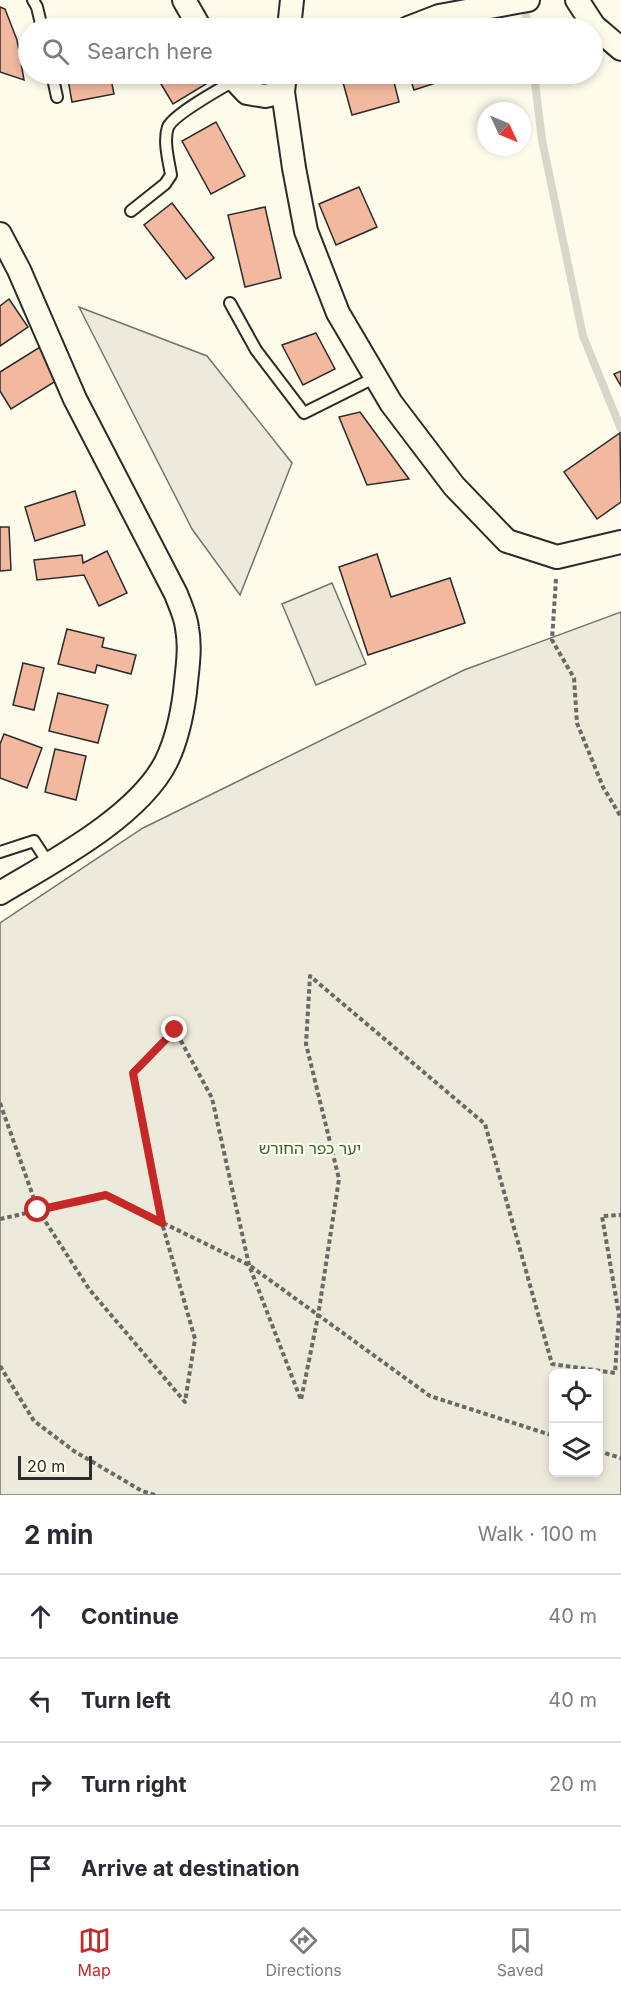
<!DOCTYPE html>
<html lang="en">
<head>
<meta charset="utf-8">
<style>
	:root { --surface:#fff; --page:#f7f7f7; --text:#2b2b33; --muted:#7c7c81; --line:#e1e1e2; --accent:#c62828 }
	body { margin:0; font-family:Inter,"Noto Sans Hebrew",sans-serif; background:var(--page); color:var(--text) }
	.controls { position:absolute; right:18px; bottom:18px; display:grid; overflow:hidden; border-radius:9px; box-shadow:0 3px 9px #0003 }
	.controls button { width:54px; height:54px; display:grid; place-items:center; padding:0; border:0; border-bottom:2px solid var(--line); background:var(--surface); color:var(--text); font:30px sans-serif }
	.compass { position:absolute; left:477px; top:102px; width:54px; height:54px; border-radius:50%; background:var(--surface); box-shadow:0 3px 9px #0003; rotate:134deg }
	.scale { position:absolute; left:18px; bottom:15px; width:74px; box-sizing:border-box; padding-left:6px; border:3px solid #2b2b2b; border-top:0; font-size:16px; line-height:21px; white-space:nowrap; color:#2b2b2b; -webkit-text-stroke:4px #fdfbea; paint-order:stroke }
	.stop { position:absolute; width:18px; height:18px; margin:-14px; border:4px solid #c62828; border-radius:50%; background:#fff }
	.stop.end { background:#c62828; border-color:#fff; box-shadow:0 2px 6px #0008 }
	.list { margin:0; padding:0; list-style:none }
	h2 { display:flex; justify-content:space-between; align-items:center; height:78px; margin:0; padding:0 24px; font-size:26px }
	h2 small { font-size:20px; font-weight:400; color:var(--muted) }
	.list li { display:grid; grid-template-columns:39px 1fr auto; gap:18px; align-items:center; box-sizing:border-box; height:84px; padding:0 24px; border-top:2px solid var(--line) }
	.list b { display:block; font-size:22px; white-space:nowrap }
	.list em { font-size:20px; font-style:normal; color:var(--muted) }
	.icon { flex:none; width:33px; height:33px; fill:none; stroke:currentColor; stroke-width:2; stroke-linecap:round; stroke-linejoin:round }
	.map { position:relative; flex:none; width:621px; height:1495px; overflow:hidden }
	.search { position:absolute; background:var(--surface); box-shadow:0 3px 9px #0003; left:18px; right:18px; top:18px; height:66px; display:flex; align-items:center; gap:15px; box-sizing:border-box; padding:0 21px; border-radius:33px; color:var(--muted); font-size:22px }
	.sheet { height:414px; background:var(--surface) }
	nav { display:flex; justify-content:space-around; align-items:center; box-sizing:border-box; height:84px; border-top:2px solid var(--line); background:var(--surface); font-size:16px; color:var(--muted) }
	nav a { display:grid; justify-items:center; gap:3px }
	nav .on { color:var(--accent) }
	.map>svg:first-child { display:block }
	.green { fill:#ecebdb; stroke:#74746e; stroke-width:1.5; fill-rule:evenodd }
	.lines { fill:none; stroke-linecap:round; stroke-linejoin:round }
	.stream { stroke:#d8d7c9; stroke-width:8 }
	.building { fill:#f2b8a0; stroke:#2b2b2b; stroke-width:1.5 }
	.lane-casing { stroke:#2b2b2b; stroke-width:14 }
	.street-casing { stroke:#2b2b2b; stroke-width:26 }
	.path { stroke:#6a6964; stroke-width:4; stroke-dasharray:4.5 3; stroke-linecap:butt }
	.lane { stroke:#fdfbea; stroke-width:10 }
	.street { stroke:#fdfbea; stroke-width:22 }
	.route { stroke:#c62828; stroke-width:8 }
	.labels { text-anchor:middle; stroke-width:4.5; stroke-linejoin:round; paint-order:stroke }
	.park-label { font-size:16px; fill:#34623c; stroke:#fdfbea }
</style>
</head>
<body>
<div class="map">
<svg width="621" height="1495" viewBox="0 0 621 1495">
	<rect width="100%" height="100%" fill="#fdfbea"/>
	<!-- green -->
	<path class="green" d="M 79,307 L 207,356 L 292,463 L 240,595 L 192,529 Z
		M 332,583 L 366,664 L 316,685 L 282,604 Z
		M 621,612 L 621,1495 L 0,1495 L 0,923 L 143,828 L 464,670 ZM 554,1374 L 598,1374 L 598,1472 L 554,1472 Z"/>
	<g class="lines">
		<!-- stream -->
		<path class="stream" d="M 524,3 L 528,28
			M 534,74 L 542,140 L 583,336 L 621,429"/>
	</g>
	<!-- building -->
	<path class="building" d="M 0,7 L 5,9 L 17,40 L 24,80 L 0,72 Z
		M 67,74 L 110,74 L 114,94 L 72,102 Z
		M 167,74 L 200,74 L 206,84 L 173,104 L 158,79 Z
		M 347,74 L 392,74 L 399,102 L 352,115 L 341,75 Z
		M 409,74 L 463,74 L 414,90 Z
		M 216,122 L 245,176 L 211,194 L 182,141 Z
		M 359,187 L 377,227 L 336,245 L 319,204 Z
		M 172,203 L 214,258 L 186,279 L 144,225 Z
		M 265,207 L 281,278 L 245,287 L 228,215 Z
		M 9,299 L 28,327 L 0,346 L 0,306 Z
		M 316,333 L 335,369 L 303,385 L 282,345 Z
		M 40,347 L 59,379 L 11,409 L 0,391 L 0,372 Z
		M 621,371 L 621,386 L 614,374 Z
		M 360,412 L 409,479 L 367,485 L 339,417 Z
		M 620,433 L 621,502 L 597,519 L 564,472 Z
		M 75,491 L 85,525 L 35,541 L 25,507 Z
		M 0,527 L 9,527 L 11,570 L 0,571 Z
		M 107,551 L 127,593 L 99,606 L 84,575 L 37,580 L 34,560 L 82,555 L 83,563 Z
		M 377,554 L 391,597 L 450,578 L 465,623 L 368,655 L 339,567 Z
		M 67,629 L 104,638 L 102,647 L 136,655 L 131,674 L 97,665 L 95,673 L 58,664 Z
		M 23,663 L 44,668 L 34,710 L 13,705 Z
		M 58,693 L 108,705 L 98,743 L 49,731 Z
		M 4,734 L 42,748 L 27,788 L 0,778 L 0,744 Z
		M 55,749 L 86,756 L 76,800 L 45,792 Z"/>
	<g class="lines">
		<!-- lane casing -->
		<g class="lane-casing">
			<path id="lane" d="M 33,0 L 37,7 L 42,28
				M 52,74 L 57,97
				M 131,211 L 165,184 L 171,175 C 169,162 163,141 168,127 C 174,114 220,89 235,80
				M 230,303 L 256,350 L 304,413 L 376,377
				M 0,852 L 34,841 L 49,864"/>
		</g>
		<!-- street casing -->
		<g class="street-casing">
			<path id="street" d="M 184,0 L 200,28
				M 577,0 L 594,26 L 621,49
				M 289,28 L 292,0
				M 408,28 L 439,16 L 528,0
				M 229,74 L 247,93 L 265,96 L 283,92
				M 285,74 L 283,92 L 294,168 L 306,231 L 338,313 L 391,403 L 454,486 L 507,541 L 557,557 L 621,542
				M 0,234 L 19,270 L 75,399 L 176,594 C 180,605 186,617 187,628 C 191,649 187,670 185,692 C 182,715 177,740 166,762 C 138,817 52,862 0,893"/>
		</g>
		<!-- path -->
		<path class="path" d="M 556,579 L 552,640 L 574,678 L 577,723 L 603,787 L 621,817
			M 0,1103 L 38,1210 L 89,1289 L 185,1402 L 195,1339 L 162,1223 L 133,1073 L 175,1030 L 212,1098 L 249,1265 L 301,1400 L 318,1316 L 339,1179 L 306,1044 L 310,976 L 485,1124 L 552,1364 L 615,1373 L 619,1315 L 602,1216 L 621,1215
			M 0,1219 L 106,1195 L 249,1265 L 430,1396 L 554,1436
			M 0,1366 L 34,1421 L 74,1451 L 142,1491 L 155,1495
			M 598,1451 L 621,1458"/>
		<!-- lane -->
		<use href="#lane" class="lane"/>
		<!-- street -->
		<use href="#street" class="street"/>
	</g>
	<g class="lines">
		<!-- route -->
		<path class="route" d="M 38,1210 L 106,1195 L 162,1223 L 133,1073 L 175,1030"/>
	</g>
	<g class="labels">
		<!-- park labels -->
		<g class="park-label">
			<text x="310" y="1154">יער כפר החורש</text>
		</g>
	</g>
</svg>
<div class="controls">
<button><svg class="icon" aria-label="locate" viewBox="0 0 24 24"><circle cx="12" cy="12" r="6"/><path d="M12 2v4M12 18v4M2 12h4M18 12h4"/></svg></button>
<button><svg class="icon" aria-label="layers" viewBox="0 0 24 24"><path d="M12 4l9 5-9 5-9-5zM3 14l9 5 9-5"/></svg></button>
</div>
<svg class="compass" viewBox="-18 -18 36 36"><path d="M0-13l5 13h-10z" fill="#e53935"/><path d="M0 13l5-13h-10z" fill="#7c7c81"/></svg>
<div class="scale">20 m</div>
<div class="stop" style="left:38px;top:1210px"></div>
<div class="stop end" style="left:175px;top:1030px"></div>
<div class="search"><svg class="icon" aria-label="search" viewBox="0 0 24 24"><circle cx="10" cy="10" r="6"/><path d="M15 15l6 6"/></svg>Search here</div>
</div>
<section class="sheet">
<h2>2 min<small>Walk · 100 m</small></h2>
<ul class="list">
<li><svg class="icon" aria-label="ahead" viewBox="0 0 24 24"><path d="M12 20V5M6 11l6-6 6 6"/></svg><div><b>Continue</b></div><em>40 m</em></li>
<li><svg class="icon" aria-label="left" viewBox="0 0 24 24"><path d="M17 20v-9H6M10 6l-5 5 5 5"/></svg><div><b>Turn left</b></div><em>40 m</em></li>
<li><svg class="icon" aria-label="right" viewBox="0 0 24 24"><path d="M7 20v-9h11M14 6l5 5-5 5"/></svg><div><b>Turn right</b></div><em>20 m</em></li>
<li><svg class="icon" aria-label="arrive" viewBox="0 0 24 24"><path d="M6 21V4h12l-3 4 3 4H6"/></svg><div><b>Arrive at destination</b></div></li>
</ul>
</section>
<nav>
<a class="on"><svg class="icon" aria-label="map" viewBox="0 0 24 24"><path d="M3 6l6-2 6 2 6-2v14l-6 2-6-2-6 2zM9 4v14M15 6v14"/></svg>Map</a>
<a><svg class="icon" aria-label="directions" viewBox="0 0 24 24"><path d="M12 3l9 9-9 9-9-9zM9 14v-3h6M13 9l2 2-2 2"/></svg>Directions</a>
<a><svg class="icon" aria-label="saved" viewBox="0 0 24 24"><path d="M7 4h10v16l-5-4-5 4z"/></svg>Saved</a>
</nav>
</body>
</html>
